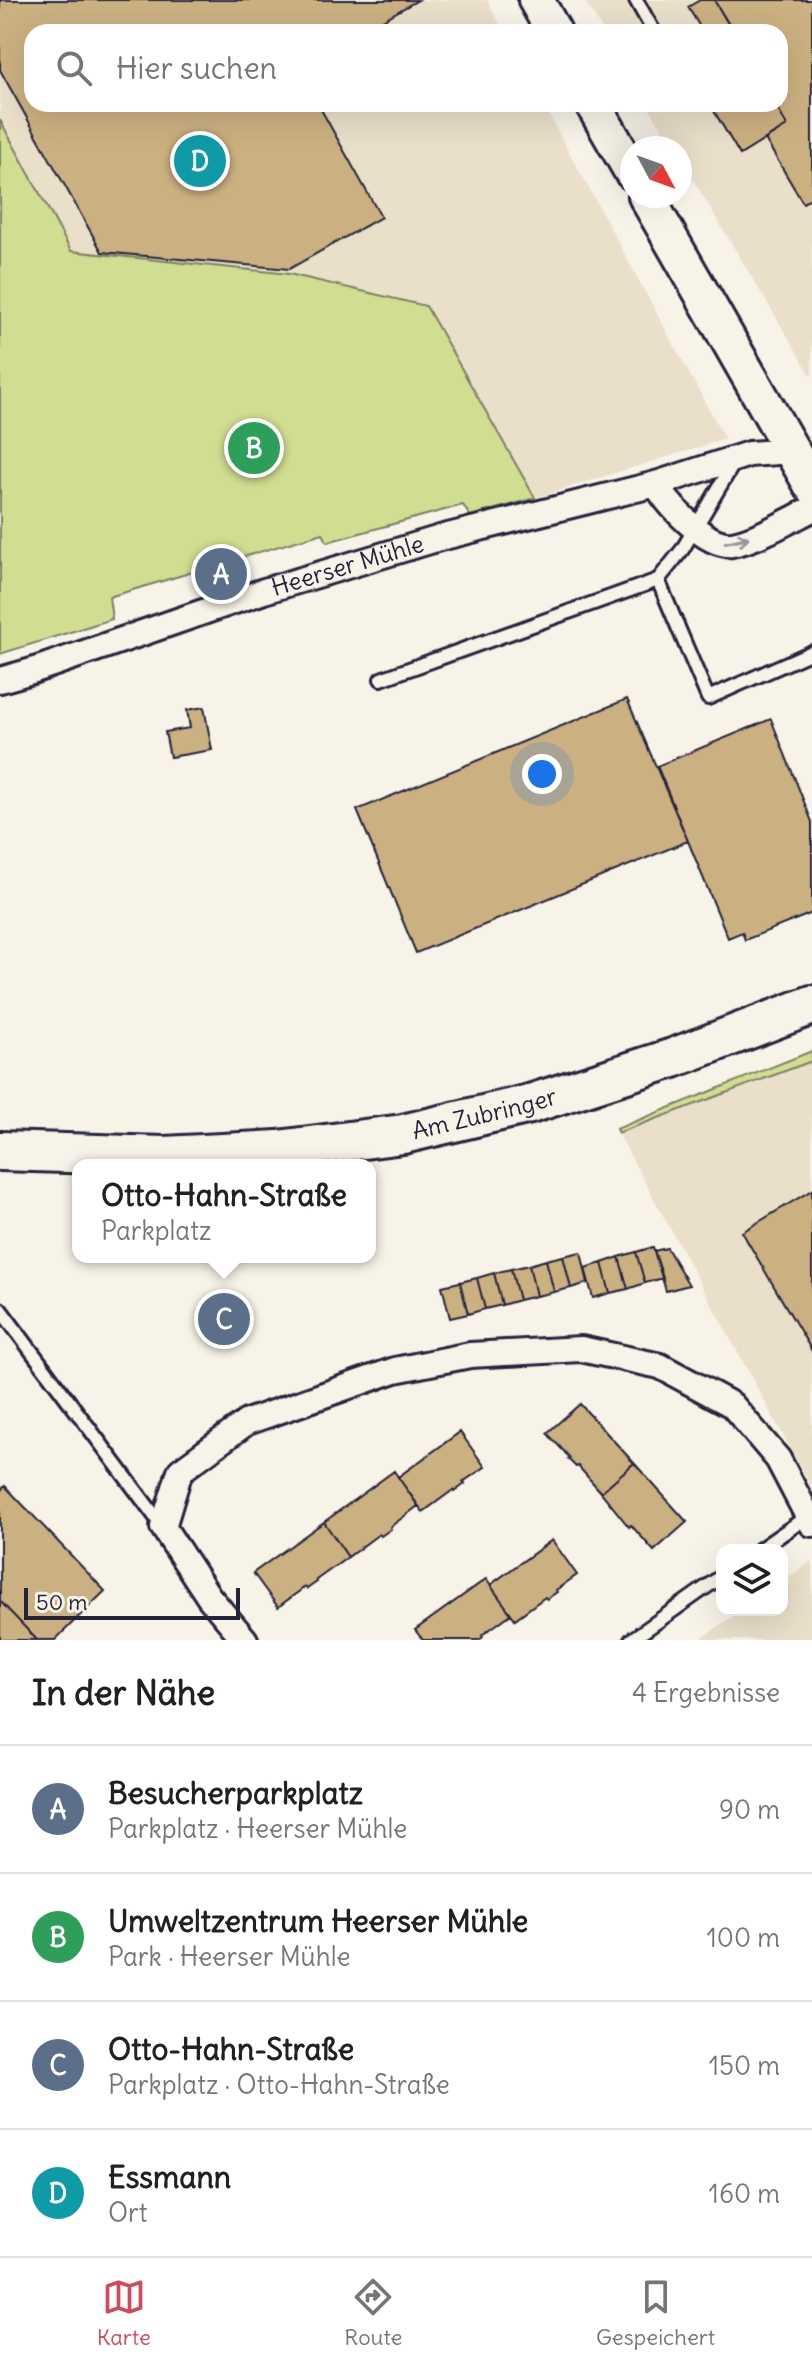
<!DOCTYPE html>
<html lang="de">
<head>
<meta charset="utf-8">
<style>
	:root { --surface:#fff; --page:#f2f2f2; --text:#202124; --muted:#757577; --line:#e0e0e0; --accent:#d1495b }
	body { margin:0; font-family:Delius,sans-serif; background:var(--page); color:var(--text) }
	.controls { position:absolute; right:24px; bottom:24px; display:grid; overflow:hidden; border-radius:16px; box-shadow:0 8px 32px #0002 }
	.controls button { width:72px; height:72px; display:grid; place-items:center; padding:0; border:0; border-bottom:2px solid var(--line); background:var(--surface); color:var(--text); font:40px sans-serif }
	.compass { position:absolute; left:620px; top:136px; width:72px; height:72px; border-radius:50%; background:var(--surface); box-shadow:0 8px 32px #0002; rotate:131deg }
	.scale { position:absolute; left:24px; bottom:20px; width:216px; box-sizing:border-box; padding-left:8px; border:4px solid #22223b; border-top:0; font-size:22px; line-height:28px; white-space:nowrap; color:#22223b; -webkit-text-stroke:6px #f7f3e8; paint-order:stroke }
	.you { position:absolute; left:542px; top:774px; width:28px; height:28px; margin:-20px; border:6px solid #fff; border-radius:50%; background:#1a73e8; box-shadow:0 0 0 12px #1a73e833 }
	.badge { display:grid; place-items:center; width:52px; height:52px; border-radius:50%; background:var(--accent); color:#fff; font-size:26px; font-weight:700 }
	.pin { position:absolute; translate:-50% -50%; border:4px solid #fff; box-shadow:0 2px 8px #0006 }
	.popup { position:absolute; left:72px; top:1159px; width:304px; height:104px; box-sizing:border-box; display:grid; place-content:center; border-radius:16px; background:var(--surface); filter:drop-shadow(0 2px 6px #0005); font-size:26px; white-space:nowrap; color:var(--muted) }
	.popup b { font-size:30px; color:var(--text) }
	.popup::after { content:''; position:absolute; left:50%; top:100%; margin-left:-16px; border:16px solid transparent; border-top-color:var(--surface) }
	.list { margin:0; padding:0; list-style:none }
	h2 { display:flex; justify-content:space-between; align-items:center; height:104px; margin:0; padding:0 32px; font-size:34px }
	h2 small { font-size:26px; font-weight:400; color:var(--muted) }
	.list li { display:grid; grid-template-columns:52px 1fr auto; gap:24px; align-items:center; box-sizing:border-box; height:128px; padding:0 32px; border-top:2px solid var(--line) }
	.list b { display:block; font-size:30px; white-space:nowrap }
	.list p { margin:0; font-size:26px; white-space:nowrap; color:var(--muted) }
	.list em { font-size:26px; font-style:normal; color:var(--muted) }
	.icon { flex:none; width:44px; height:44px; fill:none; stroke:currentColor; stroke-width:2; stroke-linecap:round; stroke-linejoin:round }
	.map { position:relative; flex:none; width:812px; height:1640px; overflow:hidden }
	.search { position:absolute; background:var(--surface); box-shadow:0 8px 32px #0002; left:24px; right:24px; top:24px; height:88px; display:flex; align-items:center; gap:20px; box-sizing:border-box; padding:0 28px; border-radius:24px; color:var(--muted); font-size:30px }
	.sheet { height:616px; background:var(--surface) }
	nav { display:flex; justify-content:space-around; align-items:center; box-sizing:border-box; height:112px; border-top:2px solid var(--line); background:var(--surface); font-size:22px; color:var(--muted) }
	nav a { display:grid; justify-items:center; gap:4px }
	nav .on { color:var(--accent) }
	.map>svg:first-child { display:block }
	.built { fill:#eadfc9 }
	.green { fill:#d1dd90; stroke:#7a8066; stroke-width:2 }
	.building { fill:#cbb081; stroke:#22223b; stroke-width:2 }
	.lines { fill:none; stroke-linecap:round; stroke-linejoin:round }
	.service-casing { stroke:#22223b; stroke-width:18 }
	.minor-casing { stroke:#22223b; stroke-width:30 }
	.secondary-casing { stroke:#22223b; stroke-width:40 }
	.primary-casing { stroke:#22223b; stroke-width:44 }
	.service { stroke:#f7f3e8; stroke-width:12 }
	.minor { stroke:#f7f3e8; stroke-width:24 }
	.secondary { stroke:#f7f3e8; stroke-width:34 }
	.primary { stroke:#f7f3e8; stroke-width:38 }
	.oneway { stroke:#97959a }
	.labels { text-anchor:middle; stroke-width:7; stroke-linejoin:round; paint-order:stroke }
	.street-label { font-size:24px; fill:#22223b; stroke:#f7f3e8 }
</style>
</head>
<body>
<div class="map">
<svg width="812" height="1640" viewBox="0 0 812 1640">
	<rect width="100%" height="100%" fill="#f7f3e8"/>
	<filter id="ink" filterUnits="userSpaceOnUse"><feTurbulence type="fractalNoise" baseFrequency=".0125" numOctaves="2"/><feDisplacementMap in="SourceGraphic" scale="16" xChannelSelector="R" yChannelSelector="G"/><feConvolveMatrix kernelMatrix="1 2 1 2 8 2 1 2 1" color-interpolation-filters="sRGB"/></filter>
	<g filter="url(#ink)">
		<!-- built -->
		<path class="built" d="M 0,0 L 487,0 L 504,32 L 32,32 L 32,104 L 543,104 L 725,439 L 535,498 L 426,306 L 289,274 L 71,251 L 0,120 Z
			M 584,0 L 812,0 L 812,377 L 680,158 L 680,148 L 674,148 L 647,104 L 780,104 L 780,32 L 604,32 Z
			M 812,1061 L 812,1488 L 618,1133 Z
			M 812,1561 L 812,1640 L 699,1640 L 742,1610 L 782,1610 L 782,1582 Z"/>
		<!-- green -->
		<path class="green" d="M 0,120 L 71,251 L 289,274 L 426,306 L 535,498 L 470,516 L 463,505 L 327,542 L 323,533 L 109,597 L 112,619 L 0,654 Z
			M 812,1051 L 812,1061 L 618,1133 L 616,1129 Z"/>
		<!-- building -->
		<path class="building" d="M 0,0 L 418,0 L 361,32 L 32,32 L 32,104 L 318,104 L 381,217 L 289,269 L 102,252 L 0,70 Z
			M 700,0 L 714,0 L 731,28 L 724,32 L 703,32 L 688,7 Z
			M 714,0 L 812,0 L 812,197 L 803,203 L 765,139 L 787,126 L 775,104 L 780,104 L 780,32 L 733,32 Z
			M 725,104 L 775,104 L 787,126 L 740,155 L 714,111 Z
			M 627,699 L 688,841 L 416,953 L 357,810 Z
			M 204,707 L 212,750 L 170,757 L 165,732 L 190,728 L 187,710 Z
			M 771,719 L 812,822 L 812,913 L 745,940 L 742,932 L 728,938 L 657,766 Z
			M 812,1190 L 812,1351 L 742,1232 Z
			M 653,1247 L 663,1278 L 645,1283 L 636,1252 Z
			M 667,1248 L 689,1285 L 666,1291 L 654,1251 Z
			M 581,1252 L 588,1283 L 571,1288 L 563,1256 Z
			M 636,1252 L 645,1283 L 628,1289 L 619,1257 Z
			M 563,1256 L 571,1288 L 554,1292 L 546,1260 Z
			M 619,1257 L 628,1289 L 610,1293 L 602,1263 Z
			M 546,1260 L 554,1292 L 536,1296 L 529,1265 Z
			M 602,1263 L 610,1293 L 593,1298 L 585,1268 Z
			M 529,1265 L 536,1296 L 519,1300 L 511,1269 Z
			M 511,1269 L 519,1300 L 502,1305 L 494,1273 Z
			M 494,1273 L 502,1305 L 485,1309 L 477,1278 Z
			M 477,1278 L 485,1309 L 468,1314 L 460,1282 Z
			M 460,1282 L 468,1314 L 450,1318 L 442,1286 Z
			M 580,1404 L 634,1463 L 601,1492 L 578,1466 L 576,1467 L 568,1459 L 570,1458 L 547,1433 Z
			M 460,1432 L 485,1467 L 463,1482 L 465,1484 L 454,1492 L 453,1490 L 423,1512 L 398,1477 Z
			M 634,1463 L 687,1522 L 654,1551 L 631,1525 L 629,1527 L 601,1492 Z
			M 394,1471 L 418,1506 L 390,1527 L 391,1529 L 381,1536 L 379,1534 L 348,1557 L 324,1522 Z
			M 5,1486 L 105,1591 L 55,1640 L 37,1640 L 0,1601 L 0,1491 Z
			M 324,1522 L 348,1557 L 316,1580 L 317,1582 L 307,1589 L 305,1587 L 278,1607 L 253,1573 Z
			M 552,1540 L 577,1575 L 556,1590 L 557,1592 L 547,1599 L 545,1597 L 515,1619 L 490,1585 Z
			M 486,1579 L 511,1614 L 482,1635 L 483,1637 L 479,1640 L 423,1640 L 415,1630 Z
			M 0,1601 L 37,1640 L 0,1640 Z"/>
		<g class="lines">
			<!-- service casing -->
			<g class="service-casing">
				<path id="service" d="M 636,0 L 654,32
					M 735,461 L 682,550 L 658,580 L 708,698 L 812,652
					M 381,679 L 658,580
					M 0,1309 L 163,1527
					M 759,1550 L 808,1516
					M 631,1640 L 722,1576"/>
			</g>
			<!-- minor casing -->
			<g class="minor-casing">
				<g id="minor">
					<path d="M 656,484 C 667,504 706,547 732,544 C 756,540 790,520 812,509"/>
					<path id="s1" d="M 0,680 L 32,671 L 264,591 L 440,538 L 656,484 L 749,454 L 792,451"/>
					<path d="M 245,1640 L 209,1597 L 163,1527 L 180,1471 L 247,1422 L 395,1370 L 470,1355 L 581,1349 L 660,1366 L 732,1405 L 778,1459 L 812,1524"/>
				</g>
			</g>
			<!-- secondary casing -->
			<g class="secondary-casing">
				<path id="secondary" d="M 536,0 L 554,32
					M 593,104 L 632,172
					M 646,196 L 812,486"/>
			</g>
			<!-- primary casing -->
			<g class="primary-casing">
				<g id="primary">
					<path id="s2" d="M 0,1151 L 164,1156 L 278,1150 L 403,1134 L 530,1104 L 673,1058 L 812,1005"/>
				</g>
			</g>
			<!-- service -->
			<use href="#service" class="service"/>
			<!-- minor -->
			<use href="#minor" class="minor"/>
			<!-- secondary -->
			<use href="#secondary" class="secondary"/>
			<!-- primary -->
			<use href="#primary" class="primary"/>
		</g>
		<!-- one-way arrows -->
		<defs><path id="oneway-shaft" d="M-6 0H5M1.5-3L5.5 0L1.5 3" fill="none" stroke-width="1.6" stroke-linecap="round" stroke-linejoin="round" transform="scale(2)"/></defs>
		<use class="oneway" href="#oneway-shaft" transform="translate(737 540) rotate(-12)"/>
	</g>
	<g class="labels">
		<!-- street labels -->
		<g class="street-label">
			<text dy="8" stroke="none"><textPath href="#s1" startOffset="366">Heerser Mühle</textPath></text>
			<text dy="8" stroke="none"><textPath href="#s2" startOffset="488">Am Zubringer</textPath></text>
		</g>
	</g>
</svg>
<div class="controls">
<button><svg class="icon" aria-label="layers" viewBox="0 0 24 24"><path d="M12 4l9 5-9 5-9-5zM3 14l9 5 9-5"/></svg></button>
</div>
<svg class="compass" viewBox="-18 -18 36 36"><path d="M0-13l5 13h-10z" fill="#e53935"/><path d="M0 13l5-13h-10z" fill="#757577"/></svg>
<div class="scale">50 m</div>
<div class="you"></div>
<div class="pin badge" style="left:221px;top:574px;background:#5c6f8a">A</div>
<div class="pin badge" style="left:254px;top:448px;background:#2e9e5b">B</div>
<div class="pin badge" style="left:224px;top:1319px;background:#5c6f8a">C</div>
<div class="popup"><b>Otto-Hahn-Straße</b>Parkplatz</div>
<div class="pin badge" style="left:200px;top:161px;background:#0f9aa8">D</div>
<div class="search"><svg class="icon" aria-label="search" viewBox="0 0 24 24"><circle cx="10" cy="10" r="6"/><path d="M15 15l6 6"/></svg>Hier suchen</div>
</div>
<section class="sheet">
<h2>In der Nähe<small>4 Ergebnisse</small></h2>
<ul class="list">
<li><span class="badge" style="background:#5c6f8a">A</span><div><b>Besucherparkplatz</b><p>Parkplatz · Heerser Mühle</p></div><em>90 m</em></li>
<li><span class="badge" style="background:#2e9e5b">B</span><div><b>Umweltzentrum Heerser Mühle</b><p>Park · Heerser Mühle</p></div><em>100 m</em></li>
<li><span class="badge" style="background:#5c6f8a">C</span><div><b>Otto-Hahn-Straße</b><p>Parkplatz · Otto-Hahn-Straße</p></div><em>150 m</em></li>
<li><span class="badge" style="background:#0f9aa8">D</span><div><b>Essmann</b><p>Ort</p></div><em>160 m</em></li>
</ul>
</section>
<nav>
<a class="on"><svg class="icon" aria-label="map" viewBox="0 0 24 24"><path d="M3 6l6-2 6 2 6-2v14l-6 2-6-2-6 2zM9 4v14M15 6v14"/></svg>Karte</a>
<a><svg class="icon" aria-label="directions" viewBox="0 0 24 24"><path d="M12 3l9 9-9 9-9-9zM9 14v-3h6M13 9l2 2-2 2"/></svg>Route</a>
<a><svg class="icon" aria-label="saved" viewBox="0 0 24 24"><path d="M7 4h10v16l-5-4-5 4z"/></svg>Gespeichert</a>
</nav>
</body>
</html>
